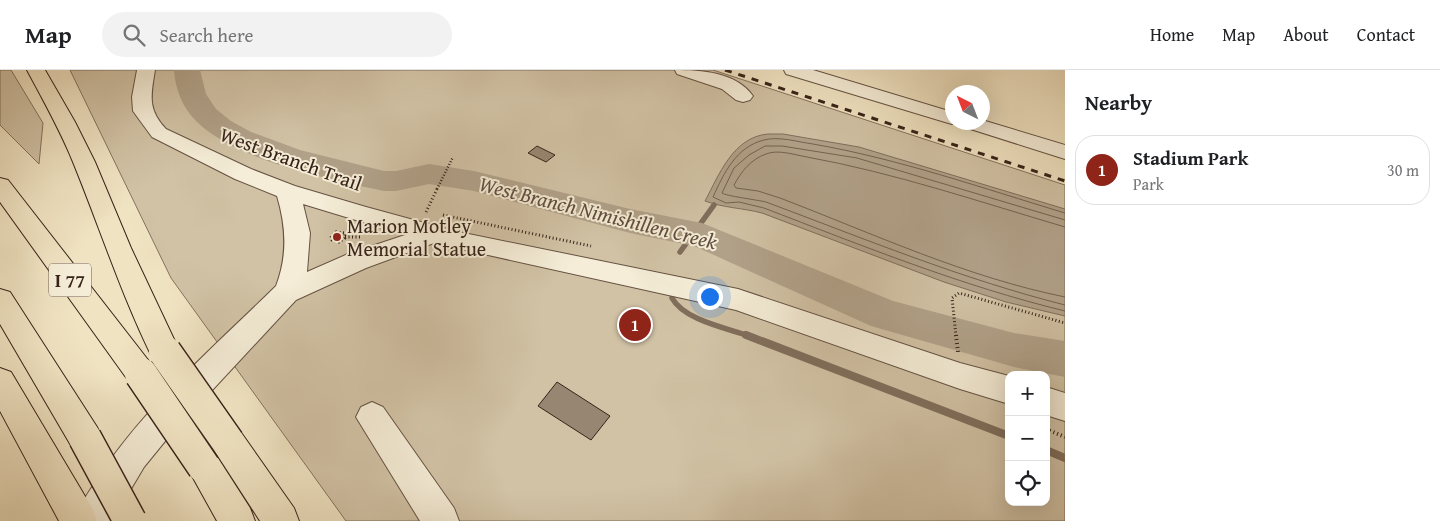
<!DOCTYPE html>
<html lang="en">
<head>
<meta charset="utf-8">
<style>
	:root { --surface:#fff; --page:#f2f2f2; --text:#202124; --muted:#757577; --line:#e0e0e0; --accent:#8f2418 }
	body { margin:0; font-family:"Gentium Book Plus",serif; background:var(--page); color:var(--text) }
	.controls { position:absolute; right:15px; bottom:15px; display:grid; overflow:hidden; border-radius:10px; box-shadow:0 5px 20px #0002 }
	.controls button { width:45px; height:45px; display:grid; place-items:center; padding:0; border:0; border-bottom:1px solid var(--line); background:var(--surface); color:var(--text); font:25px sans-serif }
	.compass { position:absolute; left:945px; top:15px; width:45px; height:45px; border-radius:50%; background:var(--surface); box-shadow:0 5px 20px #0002; rotate:318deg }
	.you { position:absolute; left:709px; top:226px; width:18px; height:18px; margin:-12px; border:4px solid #fff; border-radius:50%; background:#1a73e8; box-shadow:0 0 0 8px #1a73e833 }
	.badge { display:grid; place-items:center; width:32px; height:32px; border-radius:50%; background:var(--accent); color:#fff; font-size:16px; font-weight:700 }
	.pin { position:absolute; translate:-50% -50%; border:2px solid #fff; box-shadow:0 1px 5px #0006 }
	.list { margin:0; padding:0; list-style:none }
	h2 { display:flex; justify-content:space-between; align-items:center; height:65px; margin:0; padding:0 20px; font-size:21px }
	h2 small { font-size:16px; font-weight:400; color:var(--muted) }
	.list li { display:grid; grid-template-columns:32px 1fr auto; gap:15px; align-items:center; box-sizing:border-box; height:70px; margin:0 10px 10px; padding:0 10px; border:1px solid var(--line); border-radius:20px }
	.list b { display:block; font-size:19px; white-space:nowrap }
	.list p { margin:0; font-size:16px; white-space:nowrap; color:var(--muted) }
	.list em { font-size:16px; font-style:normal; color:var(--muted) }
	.icon { flex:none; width:28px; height:28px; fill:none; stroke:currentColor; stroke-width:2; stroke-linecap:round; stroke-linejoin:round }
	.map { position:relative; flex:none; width:1065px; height:451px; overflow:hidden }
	header { display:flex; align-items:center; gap:30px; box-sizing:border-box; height:70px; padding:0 25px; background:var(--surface); border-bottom:1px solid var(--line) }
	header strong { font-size:24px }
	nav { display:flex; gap:28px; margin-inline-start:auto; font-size:18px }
	.search { width:350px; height:45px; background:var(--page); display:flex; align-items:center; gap:12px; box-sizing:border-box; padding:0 18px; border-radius:28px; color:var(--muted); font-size:19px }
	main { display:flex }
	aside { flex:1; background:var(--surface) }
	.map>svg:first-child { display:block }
	.green { fill:#d1c2a5; stroke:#84725f; fill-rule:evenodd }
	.water { fill:#b1a189; stroke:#806e5c }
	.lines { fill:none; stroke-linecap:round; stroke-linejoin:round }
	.shore { stroke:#746251; stroke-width:1 }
	.stream-far1 { stroke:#806e5c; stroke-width:5.5 }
	.stream { stroke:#806e5c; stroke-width:8 }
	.river { fill:#b1a189; fill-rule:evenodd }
	.building { fill:#978671; stroke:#372219 }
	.minor-casing { stroke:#655243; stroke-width:2 }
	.highway-casing { stroke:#372219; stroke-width:2 }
	.path-far2 { stroke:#372219; stroke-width:2.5; stroke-dasharray:1 2; stroke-linecap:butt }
	.path-far1 { stroke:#372219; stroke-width:3; stroke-dasharray:1 2.5; stroke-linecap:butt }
	.path { stroke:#372219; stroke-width:4; stroke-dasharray:1 3; stroke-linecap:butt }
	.minor { fill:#f5edd7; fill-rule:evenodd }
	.highway { fill:#f0e3c2; fill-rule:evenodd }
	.rail { stroke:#372219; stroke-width:3; stroke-dasharray:7 7; stroke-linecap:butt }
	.highway-bridge-casing { stroke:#372219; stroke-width:35; stroke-linecap:butt }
	.highway-bridge { stroke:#f0e3c2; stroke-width:32 }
	.poi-dot { fill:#8f2418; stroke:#f5edd7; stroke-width:2 }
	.labels { text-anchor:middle; stroke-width:4; stroke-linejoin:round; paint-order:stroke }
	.shield { fill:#f5edd7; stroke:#705f52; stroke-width:1 }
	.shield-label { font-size:19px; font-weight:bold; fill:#372219 }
	.street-label { font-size:20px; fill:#372219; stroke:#f5edd7 }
	.poi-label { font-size:20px; fill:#372219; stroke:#f5edd7; text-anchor:start }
	.water-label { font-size:21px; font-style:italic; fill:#624e40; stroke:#f5edd7 }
</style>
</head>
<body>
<header>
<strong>Map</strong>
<div class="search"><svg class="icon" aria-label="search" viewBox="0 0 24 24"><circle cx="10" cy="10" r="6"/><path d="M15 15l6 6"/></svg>Search here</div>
<nav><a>Home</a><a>Map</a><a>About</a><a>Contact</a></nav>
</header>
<main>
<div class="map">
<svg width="1065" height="451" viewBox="0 0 1065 451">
	<rect width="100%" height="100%" fill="#f0e3c2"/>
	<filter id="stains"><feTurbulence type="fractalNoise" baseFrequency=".004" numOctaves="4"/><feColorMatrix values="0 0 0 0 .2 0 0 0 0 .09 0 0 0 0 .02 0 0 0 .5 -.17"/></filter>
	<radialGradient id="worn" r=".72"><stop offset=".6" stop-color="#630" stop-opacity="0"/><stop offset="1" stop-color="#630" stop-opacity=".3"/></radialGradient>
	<!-- green -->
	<path class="green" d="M 0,0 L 11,0 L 43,53 L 39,94 L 0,55 Z
		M 70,0 L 713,0 L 1065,115 L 1065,451 L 346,451 L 171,208 ZM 1009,305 L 1046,305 L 1046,432 L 1009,432 Z"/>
	<!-- water -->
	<path class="water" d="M 768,64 L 783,64 L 859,77 L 1065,139 L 1065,246 L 1006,232 L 944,212 L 762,143 C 743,138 724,138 705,131 C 719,105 733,67 768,64 Z"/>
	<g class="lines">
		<!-- shore -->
		<path class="shore" d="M 1065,143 C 982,118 899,89 813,74 C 798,72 779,66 764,70 C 736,77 724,103 713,127 L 726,133 L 739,132 L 764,138 C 863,176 962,216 1065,241
			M 1065,150 L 857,88 L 782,76 L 765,76 L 749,85 L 734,98 L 722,123 C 726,126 758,130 766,132 C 865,169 962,209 1065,235
			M 1065,157 C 980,132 895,103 807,87 C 795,85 778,79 766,84 C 751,89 741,102 734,115 L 736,118 L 758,121 L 780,128 C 874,164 966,207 1065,227"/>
		<!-- stream-far1 -->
		<path class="stream-far1" d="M 680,182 L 714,135
			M 672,228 C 684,250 726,258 749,266"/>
		<!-- stream -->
		<path class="stream" d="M 746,265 L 1009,366
			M 1046,380 L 1065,388"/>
		<!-- river -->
		<path class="river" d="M 174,0 L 200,0 L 206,24 L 216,39 L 231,51 L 251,62 L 300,80 L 384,101 L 396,101 L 429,94 L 474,101 L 630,139 L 702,153 L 893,231 L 1014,263 L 1065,271 L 1065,307 L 1014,297 L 871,256 L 694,176 L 630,163 L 474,121 L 429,114 L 396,121 L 384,121 C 330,109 236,91 196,51 C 183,38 175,19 174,0 Z"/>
	</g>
	<!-- building -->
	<path class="building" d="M 537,76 L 555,85 L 546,92 L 528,83 Z
		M 557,312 L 610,346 L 591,370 L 538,336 Z"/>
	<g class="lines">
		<!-- minor casing -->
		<g class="minor-casing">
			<path id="minor" d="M 137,0 L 155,0 C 151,25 147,39 166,59 L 251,99 L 295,116 L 366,137 L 454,161 L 738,219 L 960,293 L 1009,306 L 1009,334 L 960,319 L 736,240 L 434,173 L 366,198 L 296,230 L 166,370 L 144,397 L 112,451 L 73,451 C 80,434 90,420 100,405 C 147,334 215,276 276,216 C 288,185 286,156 277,126 L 235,109 L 152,67 L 133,41 L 132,27 ZM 303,134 L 405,165 L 348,184 L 307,202 L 310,163 Z
				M 675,0 C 701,0 736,2 753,26 L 750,30 L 743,32 L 736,30 L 722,19 L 677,4 Z
				M 784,0 L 813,0 L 952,42 L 952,52 L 982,52 L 982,50 L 1065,75 L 1065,89 L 961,56 L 958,53 L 952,54 L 945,52 L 786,4 Z
				M 1046,317 L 1065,323 L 1065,351 L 1046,345 Z
				M 372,332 L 383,337 L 454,438 L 459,451 L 420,451 L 356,347 L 361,337 Z"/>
		</g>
		<!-- highway casing -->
		<g class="highway-casing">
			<path id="highway" d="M 27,0 L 45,0 L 75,52 L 95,92 L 131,178 L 180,282 L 176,291 L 165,294 L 154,291 C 122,227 100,158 73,92 C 60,60 43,30 27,0 Z
				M 0,108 L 8,110 L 152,295 L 156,304 L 152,313 L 141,317 L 130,313 L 0,132 Z
				M 0,219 L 10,222 L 97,357 L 102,368 L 97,379 L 85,383 L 73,379 L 0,254 Z
				M 0,298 L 11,302 L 92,438 L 97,451 L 59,451 L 0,341 Z
				M 228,357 L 240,361 L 294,438 L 299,451 L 260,451 L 216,383 L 211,372 L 216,361 Z
				M 204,381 L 216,385 L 250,438 L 255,451 L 217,451 L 187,397 L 192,385 Z"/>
		</g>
		<!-- path-far2 -->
		<path class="path-far2" d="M 437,119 L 453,87"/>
		<!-- path-far1 -->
		<path class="path-far1" d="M 426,142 L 438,117
			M 443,145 L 591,176
			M 336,162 L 345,163 L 345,168 L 339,172 L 332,170 L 331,166 Z
			M 345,167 L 361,167
			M 956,266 L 952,228 L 959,223 L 1065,253"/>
		<!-- path -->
		<path class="path" d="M 956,265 L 958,282
			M 1046,359 L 1065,367"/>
		<!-- minor -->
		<use href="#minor" class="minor"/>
		<!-- highway -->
		<use href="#highway" class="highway"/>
		<!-- rail -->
		<path class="rail" d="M 725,0 L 1065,111"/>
		<!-- highway-bridge casing -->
		<g class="highway-bridge-casing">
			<path id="highway-bridge" d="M 165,282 L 228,372
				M 141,304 L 204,397
				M 85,368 L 130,451"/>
		</g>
		<!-- highway-bridge -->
		<use href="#highway-bridge" class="highway-bridge"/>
	</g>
	<!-- markers -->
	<circle class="poi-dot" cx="337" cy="167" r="5"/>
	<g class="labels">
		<!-- shield labels -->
		<rect class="shield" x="49" y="193.5" width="42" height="33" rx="4"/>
		<g class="shield-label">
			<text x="70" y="217">I 77</text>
		</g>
		<!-- street labels -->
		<g class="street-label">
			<text transform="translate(291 89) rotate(20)" y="7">West Branch Trail</text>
		</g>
		<!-- poi labels -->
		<g class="poi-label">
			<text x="347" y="163">Marion Motley<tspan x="347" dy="23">Memorial Statue</tspan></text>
		</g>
		<!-- water labels -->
		<g class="water-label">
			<text transform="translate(598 143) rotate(14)" y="7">West Branch Nimishillen Creek</text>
		</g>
	</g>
	<rect width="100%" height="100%" filter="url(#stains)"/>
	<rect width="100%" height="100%" fill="url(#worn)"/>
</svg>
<div class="controls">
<button>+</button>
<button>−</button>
<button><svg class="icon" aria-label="locate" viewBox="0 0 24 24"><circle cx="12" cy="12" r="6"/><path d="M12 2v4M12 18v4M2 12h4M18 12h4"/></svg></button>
</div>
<svg class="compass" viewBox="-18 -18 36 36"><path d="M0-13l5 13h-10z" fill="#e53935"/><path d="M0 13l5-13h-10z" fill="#757577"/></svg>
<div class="you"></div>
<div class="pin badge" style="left:635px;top:255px">1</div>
</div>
<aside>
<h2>Nearby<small></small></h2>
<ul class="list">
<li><span class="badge">1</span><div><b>Stadium Park</b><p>Park</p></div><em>30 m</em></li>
</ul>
</aside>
</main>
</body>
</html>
